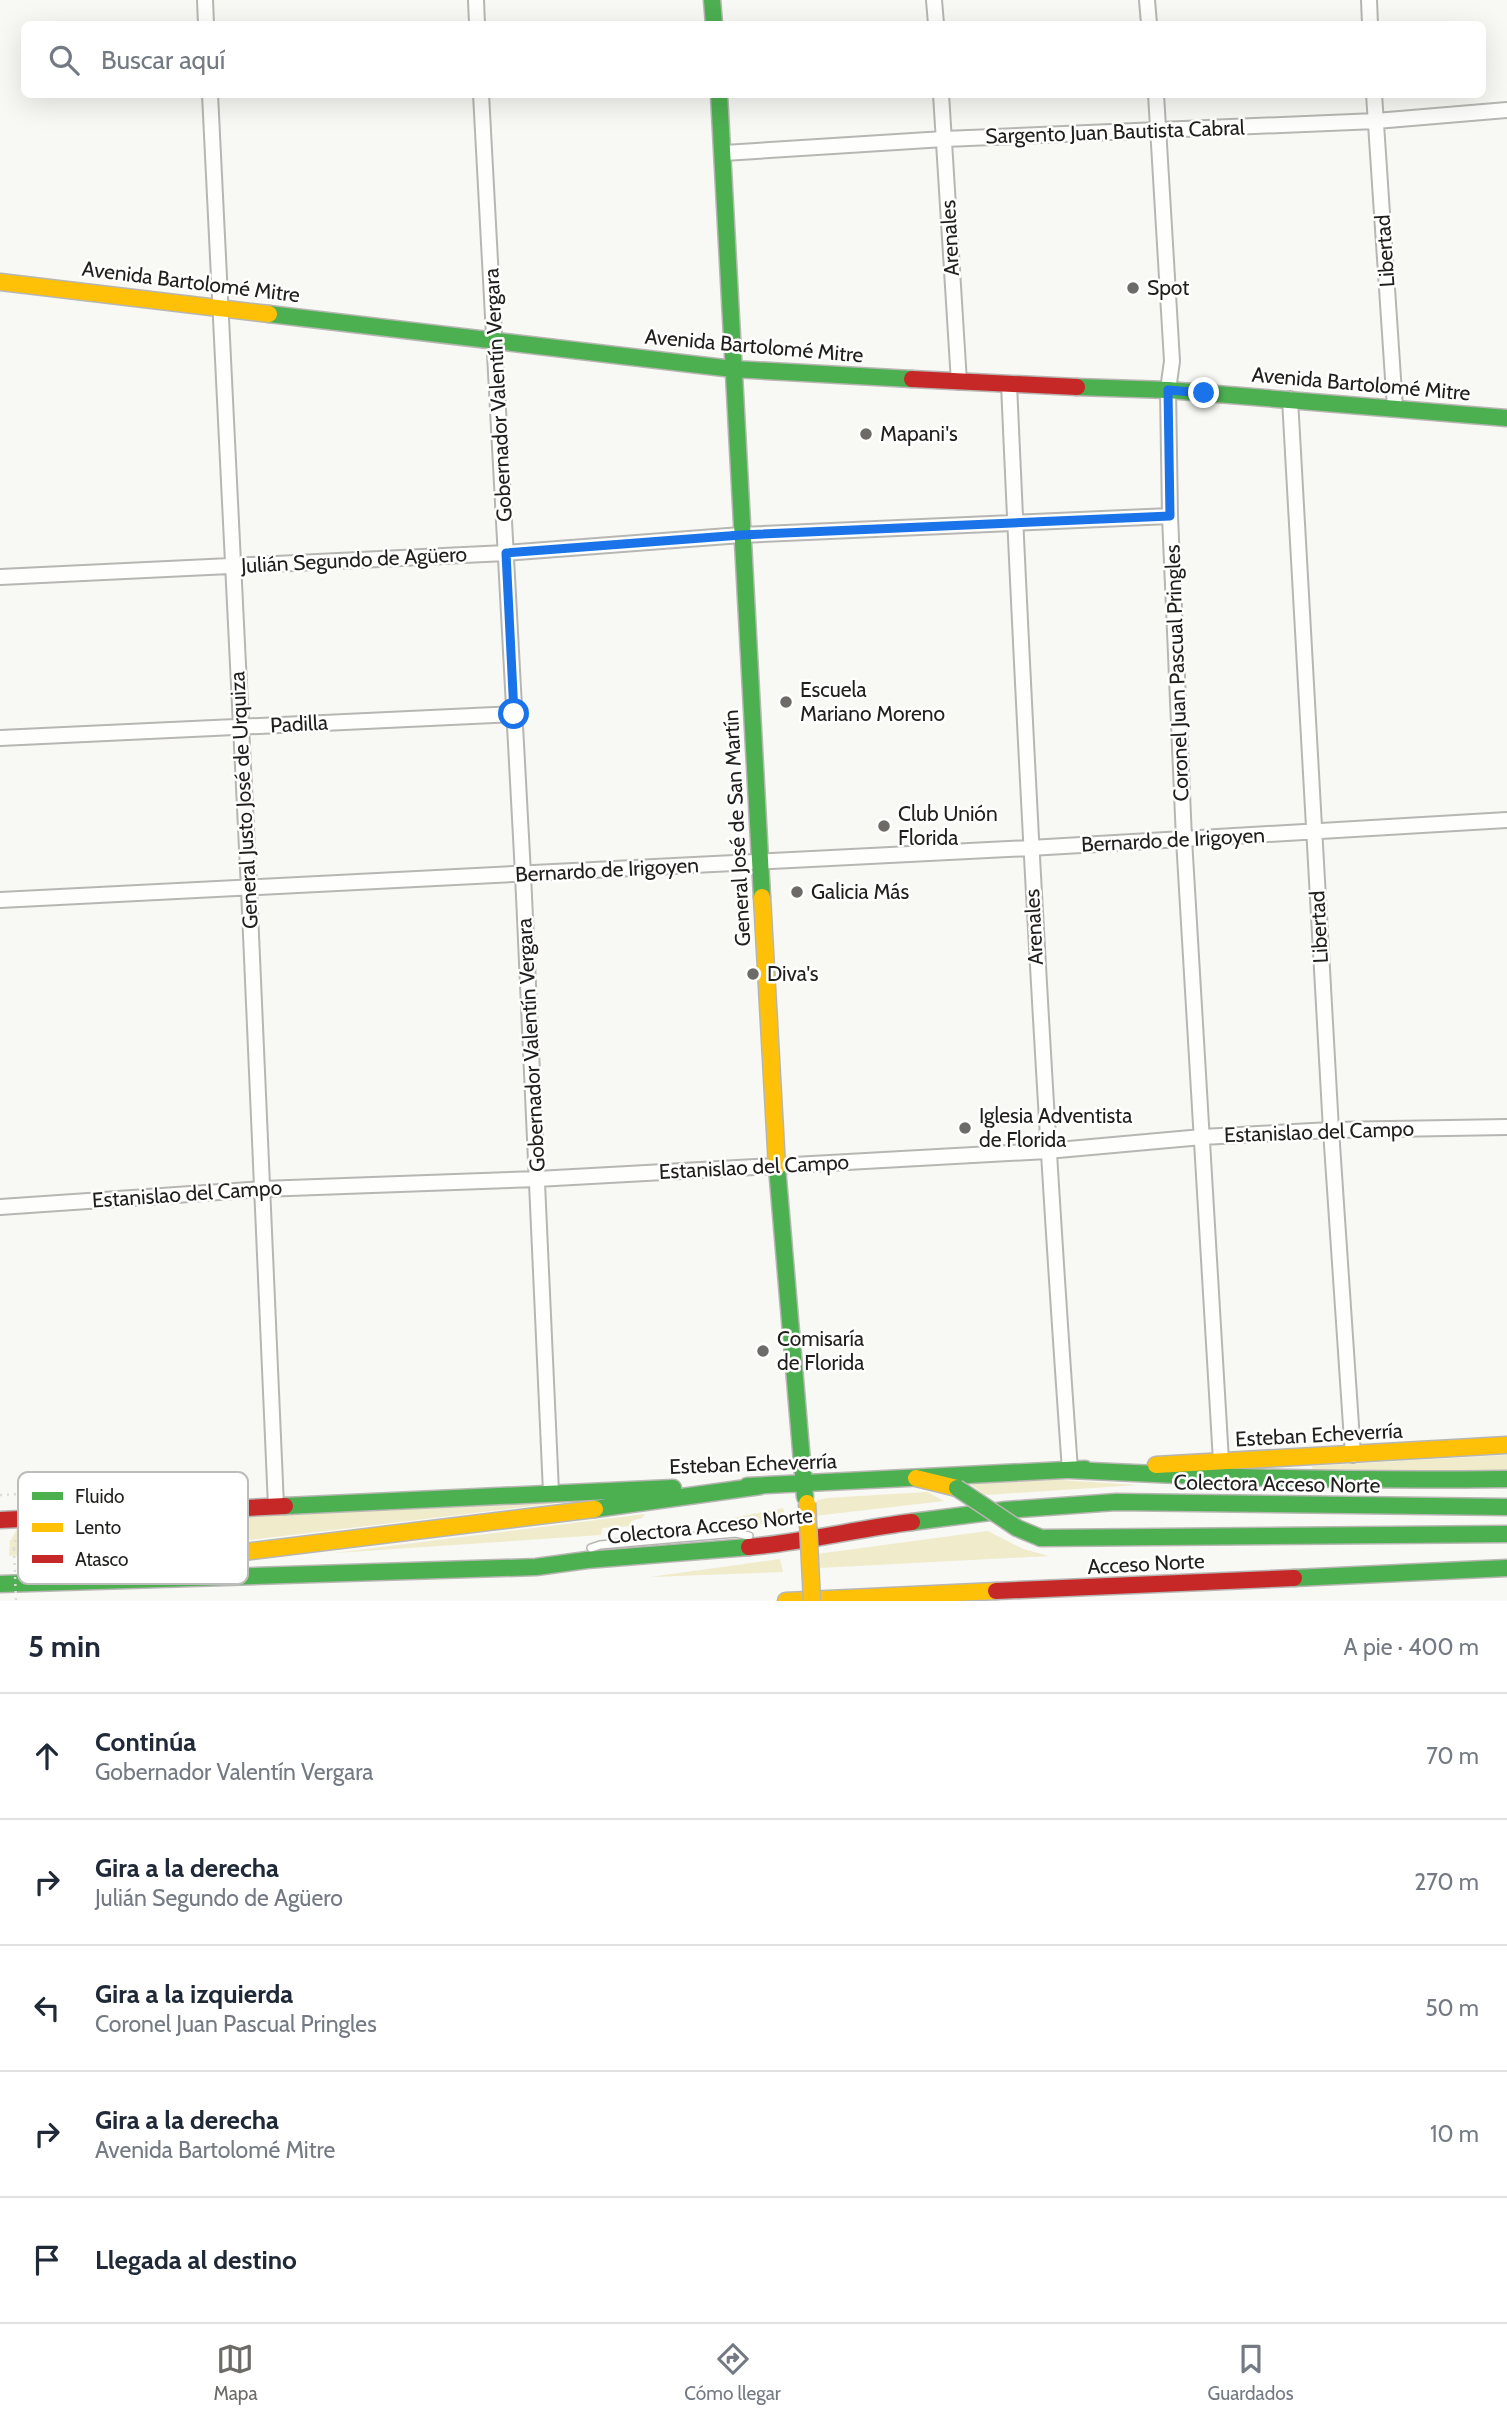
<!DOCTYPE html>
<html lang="es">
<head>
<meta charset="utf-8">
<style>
	:root { --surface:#fff; --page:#f2f2f3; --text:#1f2937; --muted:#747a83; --line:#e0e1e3; --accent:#6c6b68 }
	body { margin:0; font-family:Cabin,sans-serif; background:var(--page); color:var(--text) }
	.stop { position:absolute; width:21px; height:21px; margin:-16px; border:5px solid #1a73e8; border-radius:50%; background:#fff }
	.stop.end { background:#1a73e8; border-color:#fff; box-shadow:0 2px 7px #0008 }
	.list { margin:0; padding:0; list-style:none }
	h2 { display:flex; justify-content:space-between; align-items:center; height:91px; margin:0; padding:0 28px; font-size:30px }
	h2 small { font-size:23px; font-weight:400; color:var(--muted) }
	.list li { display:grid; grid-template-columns:46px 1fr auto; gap:21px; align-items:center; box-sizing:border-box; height:126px; padding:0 28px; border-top:2px solid var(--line) }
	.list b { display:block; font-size:26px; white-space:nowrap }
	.list p { margin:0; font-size:23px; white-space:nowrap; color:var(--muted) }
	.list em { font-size:23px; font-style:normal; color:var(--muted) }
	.icon { flex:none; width:38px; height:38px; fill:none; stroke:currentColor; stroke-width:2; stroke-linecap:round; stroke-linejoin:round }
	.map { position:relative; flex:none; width:1507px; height:1601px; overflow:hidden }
	.search { position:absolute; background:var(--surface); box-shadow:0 7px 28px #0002; left:21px; right:21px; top:21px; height:77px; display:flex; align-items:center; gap:18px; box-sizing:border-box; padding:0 24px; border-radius:10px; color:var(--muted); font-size:26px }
	.sheet { height:721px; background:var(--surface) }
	nav { display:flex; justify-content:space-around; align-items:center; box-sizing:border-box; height:98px; border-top:2px solid var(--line); background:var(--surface); font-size:19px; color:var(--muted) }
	nav a { display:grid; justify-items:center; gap:4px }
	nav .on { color:var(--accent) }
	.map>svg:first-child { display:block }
	.green { fill:#efebcb }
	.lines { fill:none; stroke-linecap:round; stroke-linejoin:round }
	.lane-casing { stroke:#b7b6b3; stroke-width:10 }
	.street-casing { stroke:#b7b6b3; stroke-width:18 }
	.fast-casing { stroke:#b7b6b3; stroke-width:19 }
	.slow-casing { stroke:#b7b6b3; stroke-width:19 }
	.jam-casing { stroke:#b7b6b3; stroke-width:19 }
	.path { stroke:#dcdcda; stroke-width:2.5; stroke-dasharray:2 5; stroke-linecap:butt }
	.lane { stroke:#fefefd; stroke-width:7 }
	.street { stroke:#fefefd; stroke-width:14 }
	.fast { stroke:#4caf50; stroke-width:16 }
	.slow { stroke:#ffc107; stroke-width:16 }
	.jam { stroke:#c62828; stroke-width:16 }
	.fast-bridge-casing { stroke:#b7b6b3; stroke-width:19; stroke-linecap:butt }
	.slow-bridge-casing { stroke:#b7b6b3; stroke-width:19; stroke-linecap:butt }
	.path-bridge { stroke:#dcdcda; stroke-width:2.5; stroke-dasharray:2 5; stroke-linecap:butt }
	.fast-bridge { stroke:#4caf50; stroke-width:16 }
	.slow-bridge { stroke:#ffc107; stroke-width:16 }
	.route { stroke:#1a73e8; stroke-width:9 }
	.poi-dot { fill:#6c6b68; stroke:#fff; stroke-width:2.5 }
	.labels { text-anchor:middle; stroke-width:5; stroke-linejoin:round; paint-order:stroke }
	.street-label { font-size:21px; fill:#201f1d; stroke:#fff }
	.poi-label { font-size:21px; fill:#201f1d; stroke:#fff; text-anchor:start }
	.key { fill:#fff; stroke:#bcbcbb; stroke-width:2 }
	.key-label { font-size:19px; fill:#201f1d }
</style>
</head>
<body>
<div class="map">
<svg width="1507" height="1601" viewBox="0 0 1507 1601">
	<rect width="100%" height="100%" fill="#f8f8f4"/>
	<!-- green -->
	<path class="green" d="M 1507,1455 L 1507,1472 L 1313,1472 L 1312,1466 Z
		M 1061,1480 L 1138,1485 L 985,1495 L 968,1482 Z
		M 927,1492 L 944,1501 L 814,1516 L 813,1506 L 818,1500 L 827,1498 Z
		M 599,1498 L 209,1545 L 9,1556 L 10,1541 L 17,1529 Z
		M 783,1508 L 787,1522 L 717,1527 L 716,1521 Z
		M 645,1514 L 642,1518 L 631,1521 L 630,1526 L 602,1528 L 601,1535 L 334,1553 Z
		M 988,1531 L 1023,1549 L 1049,1556 L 818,1568 L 817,1554 Z
		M 780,1559 L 783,1572 L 650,1577 Z"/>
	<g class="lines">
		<!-- lane casing -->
		<g class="lane-casing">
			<path id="lane" d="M 591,1548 L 600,1545 L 736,1533 L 749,1536"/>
		</g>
		<!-- street casing -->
		<g class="street-casing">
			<path id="street" d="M 205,0 L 206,24
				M 476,0 L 477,24
				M 934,0 L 936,24
				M 1147,0 L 1149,24
				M 1369,0 L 1370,24
				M 210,94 L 249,889 L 276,1506
				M 481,94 L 523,874 L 551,1492
				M 941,94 L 959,382
				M 1156,94 L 1172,361 L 1168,390 L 1170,516 L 1184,839 L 1221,1461
				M 1374,94 L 1395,408
				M 724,153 L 944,139 L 1376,121 L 1507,110
				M 1009,384 C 1025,746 1044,1108 1070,1470
				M 1290,399 L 1331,1130 L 1353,1455
				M 0,577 L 506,553 L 741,535 L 1170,516
				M 0,738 L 514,714
				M 0,900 L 1030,848 L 1507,820
				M 0,1207 L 262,1189 L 537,1179 L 1047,1151 L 1202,1137 L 1331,1130 L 1507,1127"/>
		</g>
		<!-- fast casing -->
		<g class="fast-casing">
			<path id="fast" d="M 712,0 L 714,24
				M 719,94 L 762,897
				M 269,314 L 733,369 L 912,379
				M 1077,387 L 1168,390 L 1507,418
				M 777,1167 L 805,1497
				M 1070,1470 C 1216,1478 1361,1481 1507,1479
				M 747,1486 L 1085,1469
				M 285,1506 L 673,1488
				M 595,1509 L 761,1486
				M 912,1522 L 1006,1510 L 1116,1502 L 1507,1507
				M 1041,1538 L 1507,1534
				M 1294,1578 L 1507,1568
				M 0,1584 L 536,1567 L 587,1560 L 749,1547"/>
		</g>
		<!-- slow casing -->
		<g class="slow-casing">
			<path id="slow" d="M 0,282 L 269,314
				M 762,897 L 777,1167
				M 1156,1465 L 1507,1445
				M 916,1478 L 957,1488
				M 162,1562 L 595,1509
				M 786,1601 L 996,1591"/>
		</g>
		<!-- jam casing -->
		<g class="jam-casing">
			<path id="jam" d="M 912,379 L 1077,387
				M 0,1520 L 285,1506
				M 749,1547 C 804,1542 857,1529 912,1522
				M 996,1591 L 1294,1578"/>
		</g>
		<!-- path -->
		<path class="path" d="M 0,1495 L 21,1494 L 21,1500
			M 14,1549 L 16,1538"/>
		<!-- lane -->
		<use href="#lane" class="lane"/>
		<!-- street -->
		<use href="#street" class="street"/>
		<!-- fast -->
		<use href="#fast" class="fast"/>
		<!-- slow -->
		<use href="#slow" class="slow"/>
		<!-- jam -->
		<use href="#jam" class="jam"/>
		<!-- fast-bridge casing -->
		<g class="fast-bridge-casing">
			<path id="fast-bridge" d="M 957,1488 L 1017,1528 L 1041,1538"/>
		</g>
		<!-- slow-bridge casing -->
		<g class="slow-bridge-casing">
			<path id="slow-bridge" d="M 807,1503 L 812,1601"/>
		</g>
		<!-- path-bridge -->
		<path class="path-bridge" d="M 14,1549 L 16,1601"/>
		<!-- fast-bridge -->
		<use href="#fast-bridge" class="fast-bridge"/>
		<!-- slow-bridge -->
		<use href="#slow-bridge" class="slow-bridge"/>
	</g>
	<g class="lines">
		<!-- route -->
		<path class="route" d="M 514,714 L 506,553 L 741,535 L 1170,516 L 1168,390 L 1204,393"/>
	</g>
	<!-- markers -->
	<g class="poi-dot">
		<circle cx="1133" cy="288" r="7"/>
		<circle cx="866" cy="434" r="7"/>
		<circle cx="786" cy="702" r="7"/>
		<circle cx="884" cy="826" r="7"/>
		<circle cx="797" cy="892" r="7"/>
		<circle cx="753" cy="974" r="7"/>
		<circle cx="965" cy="1128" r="7"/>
		<circle cx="763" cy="1351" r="7"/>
	</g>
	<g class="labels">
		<!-- street labels -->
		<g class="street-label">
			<text transform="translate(1115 132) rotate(-2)" y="7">Sargento Juan Bautista Cabral</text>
			<text transform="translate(950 238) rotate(-93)" y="7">Arenales</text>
			<text transform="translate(1385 251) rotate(-94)" y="7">Libertad</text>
			<text transform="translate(191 282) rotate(7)" y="7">Avenida Bartolomé Mitre</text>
			<text transform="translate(754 346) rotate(5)" y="7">Avenida Bartolomé Mitre</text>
			<text transform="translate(1361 384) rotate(5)" y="7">Avenida Bartolomé Mitre</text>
			<text transform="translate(498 395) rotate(-93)" y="7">Gobernador Valentín Vergara</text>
			<text transform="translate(354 560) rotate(-3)" y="7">Julián Segundo de Agüero</text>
			<text transform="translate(1177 673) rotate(-92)" y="7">Coronel Juan Pascual Pringles</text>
			<text transform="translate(299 724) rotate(-3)" y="7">Padilla</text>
			<text transform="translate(244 800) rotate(-93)" y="7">General Justo José de Urquiza</text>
			<text transform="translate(737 828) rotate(-93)" y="7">General José de San Martín</text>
			<text transform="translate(1173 840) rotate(-3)" y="7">Bernardo de Irigoyen</text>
			<text transform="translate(607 870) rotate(-3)" y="7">Bernardo de Irigoyen</text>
			<text transform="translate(1034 927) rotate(-93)" y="7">Arenales</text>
			<text transform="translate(1319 927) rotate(-93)" y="7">Libertad</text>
			<text transform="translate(531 1045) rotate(-93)" y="7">Gobernador Valentín Vergara</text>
			<text transform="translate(1319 1132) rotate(-2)" y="7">Estanislao del Campo</text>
			<text transform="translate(754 1167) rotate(-3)" y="7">Estanislao del Campo</text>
			<text transform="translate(187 1194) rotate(-4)" y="7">Estanislao del Campo</text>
			<text transform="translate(1319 1435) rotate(-3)" y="7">Esteban Echeverría</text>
			<text transform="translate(753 1464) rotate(-2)" y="7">Esteban Echeverría</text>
			<text transform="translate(1277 1484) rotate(1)" y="7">Colectora Acceso Norte</text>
			<text transform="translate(710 1526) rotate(-6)" y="7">Colectora Acceso Norte</text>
			<text transform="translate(1146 1564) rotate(-3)" y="7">Acceso Norte</text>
		</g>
		<!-- poi labels -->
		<g class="poi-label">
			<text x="1147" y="295">Spot</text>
			<text x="880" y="441">Mapani's</text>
			<text x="800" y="697">Escuela<tspan x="800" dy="24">Mariano Moreno</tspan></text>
			<text x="898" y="821">Club Unión<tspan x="898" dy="24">Florida</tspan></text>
			<text x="811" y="899">Galicia Más</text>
			<text x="767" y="981">Diva's</text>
			<text x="979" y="1123">Iglesia Adventista<tspan x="979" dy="24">de Florida</tspan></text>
			<text x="777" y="1346">Comisaría<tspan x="777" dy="24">de Florida</tspan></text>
		</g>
	</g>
	<!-- legend -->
	<rect x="18" y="1472" width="230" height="112" rx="10" class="key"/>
	<rect x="32" y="1492" width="31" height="8" fill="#4caf50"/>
	<rect x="32" y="1523" width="31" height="9" fill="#ffc107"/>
	<rect x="32" y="1555" width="31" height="8" fill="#c62828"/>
	<g class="key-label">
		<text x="75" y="1503">Fluido</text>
		<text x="75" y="1534">Lento</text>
		<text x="75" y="1566">Atasco</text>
	</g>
</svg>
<div class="stop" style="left:514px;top:714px"></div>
<div class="stop end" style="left:1204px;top:393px"></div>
<div class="search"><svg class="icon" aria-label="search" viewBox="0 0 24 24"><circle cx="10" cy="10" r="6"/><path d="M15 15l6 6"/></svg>Buscar aquí</div>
</div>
<section class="sheet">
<h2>5 min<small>A pie · 400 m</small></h2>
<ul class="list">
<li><svg class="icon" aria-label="ahead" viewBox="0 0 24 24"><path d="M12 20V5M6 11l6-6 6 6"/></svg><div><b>Continúa</b><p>Gobernador Valentín Vergara</p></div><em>70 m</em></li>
<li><svg class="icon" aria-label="right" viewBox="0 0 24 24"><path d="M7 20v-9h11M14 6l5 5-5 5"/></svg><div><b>Gira a la derecha</b><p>Julián Segundo de Agüero</p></div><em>270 m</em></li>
<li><svg class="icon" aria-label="left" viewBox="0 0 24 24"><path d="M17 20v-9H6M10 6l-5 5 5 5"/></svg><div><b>Gira a la izquierda</b><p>Coronel Juan Pascual Pringles</p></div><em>50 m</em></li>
<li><svg class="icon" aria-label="right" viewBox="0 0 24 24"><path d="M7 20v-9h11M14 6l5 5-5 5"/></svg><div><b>Gira a la derecha</b><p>Avenida Bartolomé Mitre</p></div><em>10 m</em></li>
<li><svg class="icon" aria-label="arrive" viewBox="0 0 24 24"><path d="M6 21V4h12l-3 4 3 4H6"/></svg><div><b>Llegada al destino</b></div></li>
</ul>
</section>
<nav>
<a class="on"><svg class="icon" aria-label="map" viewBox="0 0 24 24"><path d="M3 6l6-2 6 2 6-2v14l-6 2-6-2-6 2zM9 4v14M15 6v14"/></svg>Mapa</a>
<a><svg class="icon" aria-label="directions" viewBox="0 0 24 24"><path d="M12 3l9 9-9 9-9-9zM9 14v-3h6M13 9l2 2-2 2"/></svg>Cómo llegar</a>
<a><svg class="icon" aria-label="saved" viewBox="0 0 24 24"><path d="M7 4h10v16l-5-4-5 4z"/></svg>Guardados</a>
</nav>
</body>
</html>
